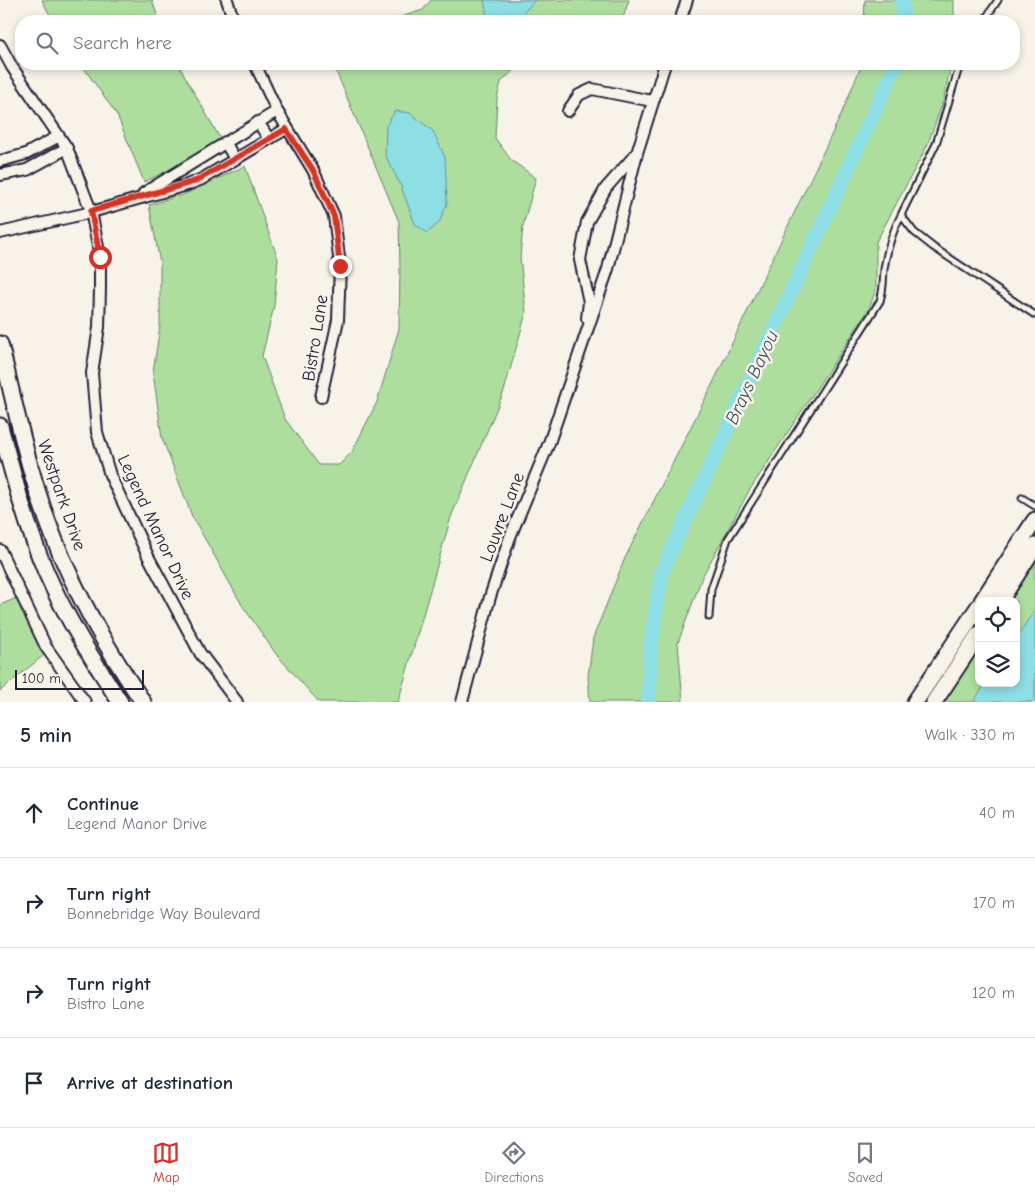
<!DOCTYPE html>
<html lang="en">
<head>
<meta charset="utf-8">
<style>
	:root { --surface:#fff; --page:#f6f6f7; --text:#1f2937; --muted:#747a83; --line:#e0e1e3; --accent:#d93025 }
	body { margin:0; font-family:"Comic Neue",sans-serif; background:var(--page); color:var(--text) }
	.controls { position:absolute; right:15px; bottom:15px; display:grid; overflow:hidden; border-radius:10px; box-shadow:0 2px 8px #0003 }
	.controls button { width:45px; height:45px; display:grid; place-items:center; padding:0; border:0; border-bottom:1px solid var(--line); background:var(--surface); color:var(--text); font:25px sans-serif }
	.scale { position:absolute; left:15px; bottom:12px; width:129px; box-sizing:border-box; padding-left:5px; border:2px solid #22223b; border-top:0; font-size:14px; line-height:18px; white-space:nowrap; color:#22223b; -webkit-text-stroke:4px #f7f3e8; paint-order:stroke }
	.stop { position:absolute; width:15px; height:15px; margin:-11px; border:4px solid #d93025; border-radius:50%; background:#fff }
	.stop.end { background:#d93025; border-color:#fff; box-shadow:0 1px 5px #0008 }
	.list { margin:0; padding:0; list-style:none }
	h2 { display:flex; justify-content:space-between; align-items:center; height:65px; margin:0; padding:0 20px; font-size:21px }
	h2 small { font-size:16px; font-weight:400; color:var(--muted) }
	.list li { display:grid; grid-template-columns:32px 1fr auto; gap:15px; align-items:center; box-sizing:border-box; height:90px; padding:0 20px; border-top:1px solid var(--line) }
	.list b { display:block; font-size:19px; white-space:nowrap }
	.list p { margin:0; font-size:16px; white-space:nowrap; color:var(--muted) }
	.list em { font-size:16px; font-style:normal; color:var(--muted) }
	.icon { flex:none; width:28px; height:28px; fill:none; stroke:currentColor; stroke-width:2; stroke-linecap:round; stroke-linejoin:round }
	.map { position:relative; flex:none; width:1035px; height:702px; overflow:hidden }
	.search { position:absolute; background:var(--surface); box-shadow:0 2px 8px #0003; left:15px; right:15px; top:15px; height:55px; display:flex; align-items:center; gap:12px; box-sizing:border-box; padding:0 18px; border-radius:20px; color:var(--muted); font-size:19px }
	.sheet { height:425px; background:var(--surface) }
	nav { display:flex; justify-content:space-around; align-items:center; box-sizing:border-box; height:70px; border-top:1px solid var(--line); background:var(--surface); font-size:14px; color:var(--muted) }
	nav a { display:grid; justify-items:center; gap:2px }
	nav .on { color:var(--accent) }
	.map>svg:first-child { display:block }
	.green { fill:#aede9e; stroke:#68806c }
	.water { fill:#8ddee5; stroke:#6293a1 }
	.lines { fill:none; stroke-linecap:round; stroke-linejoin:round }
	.river { stroke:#8ddee5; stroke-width:15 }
	.service-casing { stroke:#22223b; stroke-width:9 }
	.minor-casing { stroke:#22223b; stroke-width:14 }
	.secondary-casing { stroke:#22223b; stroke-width:19 }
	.service { stroke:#f7f3e8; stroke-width:5 }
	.minor { stroke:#f7f3e8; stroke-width:10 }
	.secondary { stroke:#f7f3e8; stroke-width:15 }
	.route { stroke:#d93025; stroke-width:6 }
	.labels { text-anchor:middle; stroke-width:5; stroke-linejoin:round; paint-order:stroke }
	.street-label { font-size:18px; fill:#22223b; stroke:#f7f3e8 }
	.water-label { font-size:19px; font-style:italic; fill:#3d5166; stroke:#f7f3e8 }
</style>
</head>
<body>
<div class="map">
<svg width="1035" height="702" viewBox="0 0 1035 702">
	<rect width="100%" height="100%" fill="#f7f3e8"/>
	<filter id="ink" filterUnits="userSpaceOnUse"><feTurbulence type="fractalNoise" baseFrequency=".02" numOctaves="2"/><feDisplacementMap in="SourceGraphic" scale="10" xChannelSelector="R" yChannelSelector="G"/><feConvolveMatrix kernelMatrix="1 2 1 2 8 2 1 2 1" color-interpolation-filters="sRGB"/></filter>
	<g filter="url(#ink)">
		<!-- green -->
		<path class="green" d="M 42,0 L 152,0 L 159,21 L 53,21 Z
			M 431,0 L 629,0 L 622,21 L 388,21 L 423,10 Z
			M 865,0 L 954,0 L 954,21 L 864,21 Z
			M 81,64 L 178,64 L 221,140 L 171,169 L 178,197 L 245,166 L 278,259 L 274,306 L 262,356 L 285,419 L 319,465 L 339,465 L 352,452 L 377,402 L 399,329 L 400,268 L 399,222 L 333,64 L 520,64 L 501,82 L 497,98 L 495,138 L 511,160 L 536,178 L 523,226 L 520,257 L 526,313 L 504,391 L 451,517 L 398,702 L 319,702 L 276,654 L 242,605 L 192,516 L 162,438 L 153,372 L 160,326 L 160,263 L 149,205 L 171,198 L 165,172 L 144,182 L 117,115 Z
			M 862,64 L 951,64 L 943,102 L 927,146 L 876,242 L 876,289 L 869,309 L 749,491 L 702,577 L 678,643 L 683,702 L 590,702 L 588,677 L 593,638 L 625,558 L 714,381 L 840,117 Z
			M 1035,559 L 1035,702 L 941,702 L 979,644 L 979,683 L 1016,683 L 1016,601 L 1007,601 Z
			M 19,597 L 44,655 L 0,691 L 0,605 Z"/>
		<!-- water -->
		<path class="water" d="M 484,0 L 535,0 L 516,21 L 488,21 Z
			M 395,111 L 410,113 L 433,131 L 445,157 L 447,204 L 439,223 L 427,233 L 415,224 L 400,184 L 385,155 L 386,126 Z
			M 1035,610 L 1035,702 L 973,702 L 986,683 L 1016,683 L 1016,638 Z"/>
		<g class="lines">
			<!-- river -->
			<path class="river" d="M 902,0 L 903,21
				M 649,702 L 650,652 L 661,573 L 896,64"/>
			<!-- service casing -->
			<g class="service-casing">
				<path id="service" d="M 984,21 L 998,0
					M 960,64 L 936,144 L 901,215 L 914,232 L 933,247 L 1035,315
					M 1022,498 L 1035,506
					M 709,617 L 711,589 L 728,539 L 880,301 C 884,288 883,281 884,269 C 887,250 892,232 901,215"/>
			</g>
			<!-- minor casing -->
			<g class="minor-casing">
				<path id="minor" d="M 227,0 L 234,21
					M 680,21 L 687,0
					M 0,45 L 12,67 L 67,148 L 91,211 L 100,257 L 100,289 L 99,327 L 92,373 L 97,432 L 110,475 L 148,556 L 200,653 L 237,702
					M 255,64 L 277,111 L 313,170 L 334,216 L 340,266 L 338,320 L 321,397
					M 568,111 L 579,95 L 592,89 L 652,101
					M 258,122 L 269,139
					M 225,142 L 235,159
					M 0,161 L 26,154 L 59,136
					M 0,175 L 27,170 L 67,148
					M 144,193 L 277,111
					M 0,233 L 88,213 L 187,185 L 202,179 L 286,129
					M 587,318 L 589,302 L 580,260 L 587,222 L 606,188 L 635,155
					M 0,550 L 46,647 L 85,702
					M 462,702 L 490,597 L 510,537 L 549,443 L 608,269 L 637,153 L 665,64"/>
			</g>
			<!-- secondary casing -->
			<g class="secondary-casing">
				<path id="secondary" d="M 0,344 C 16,409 29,476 54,538 C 76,594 109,652 143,702
					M 0,426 C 13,475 26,525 46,572 C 66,618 93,660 120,702
					M 982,601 L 1035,520
					M 1000,601 L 1035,546
					M 915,702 L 979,606
					M 934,702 L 979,634"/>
			</g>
			<!-- service -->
			<use href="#service" class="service"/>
			<!-- minor -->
			<use href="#minor" class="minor"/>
			<!-- secondary -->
			<use href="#secondary" class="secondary"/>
		</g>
	</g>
	<g class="lines" filter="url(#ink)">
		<!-- route -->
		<path class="route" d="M 100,257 L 91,211 L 196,181 L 286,129 L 313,170 L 334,216 L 340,266"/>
	</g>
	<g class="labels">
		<!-- street labels -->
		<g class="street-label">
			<text transform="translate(315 338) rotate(-81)" y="6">Bistro Lane</text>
			<text transform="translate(62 495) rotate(71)" y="6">Westpark Drive</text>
			<text transform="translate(502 517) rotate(-69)" y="6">Louvre Lane</text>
			<text transform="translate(156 527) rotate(65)" y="6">Legend Manor Drive</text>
		</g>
		<!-- water labels -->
		<g class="water-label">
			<text transform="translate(751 377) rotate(-65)" y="7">Brays Bayou</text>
		</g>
	</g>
</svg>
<div class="controls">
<button><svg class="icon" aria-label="locate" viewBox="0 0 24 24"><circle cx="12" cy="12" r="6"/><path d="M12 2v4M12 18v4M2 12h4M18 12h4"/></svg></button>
<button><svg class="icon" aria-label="layers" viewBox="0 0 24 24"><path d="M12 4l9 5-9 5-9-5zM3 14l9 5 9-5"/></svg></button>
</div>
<div class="scale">100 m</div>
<div class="stop" style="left:100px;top:257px"></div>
<div class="stop end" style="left:340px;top:266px"></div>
<div class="search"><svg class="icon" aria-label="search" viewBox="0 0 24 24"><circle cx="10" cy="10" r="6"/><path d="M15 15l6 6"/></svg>Search here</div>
</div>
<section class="sheet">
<h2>5 min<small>Walk · 330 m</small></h2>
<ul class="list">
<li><svg class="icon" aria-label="ahead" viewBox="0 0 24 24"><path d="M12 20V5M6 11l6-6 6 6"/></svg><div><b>Continue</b><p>Legend Manor Drive</p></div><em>40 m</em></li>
<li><svg class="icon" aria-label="right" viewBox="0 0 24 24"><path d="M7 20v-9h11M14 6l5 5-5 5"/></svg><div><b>Turn right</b><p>Bonnebridge Way Boulevard</p></div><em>170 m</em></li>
<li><svg class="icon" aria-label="right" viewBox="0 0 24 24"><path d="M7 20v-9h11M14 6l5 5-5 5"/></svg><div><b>Turn right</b><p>Bistro Lane</p></div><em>120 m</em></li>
<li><svg class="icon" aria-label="arrive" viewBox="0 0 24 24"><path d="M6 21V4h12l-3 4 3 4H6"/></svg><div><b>Arrive at destination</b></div></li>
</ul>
</section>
<nav>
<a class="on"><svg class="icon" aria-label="map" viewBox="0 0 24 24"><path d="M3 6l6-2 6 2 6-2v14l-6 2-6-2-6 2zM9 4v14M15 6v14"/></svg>Map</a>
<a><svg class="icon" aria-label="directions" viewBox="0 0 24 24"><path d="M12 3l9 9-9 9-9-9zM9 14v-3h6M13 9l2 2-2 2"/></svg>Directions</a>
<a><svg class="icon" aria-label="saved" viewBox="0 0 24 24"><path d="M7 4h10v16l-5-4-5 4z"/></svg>Saved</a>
</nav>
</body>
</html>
